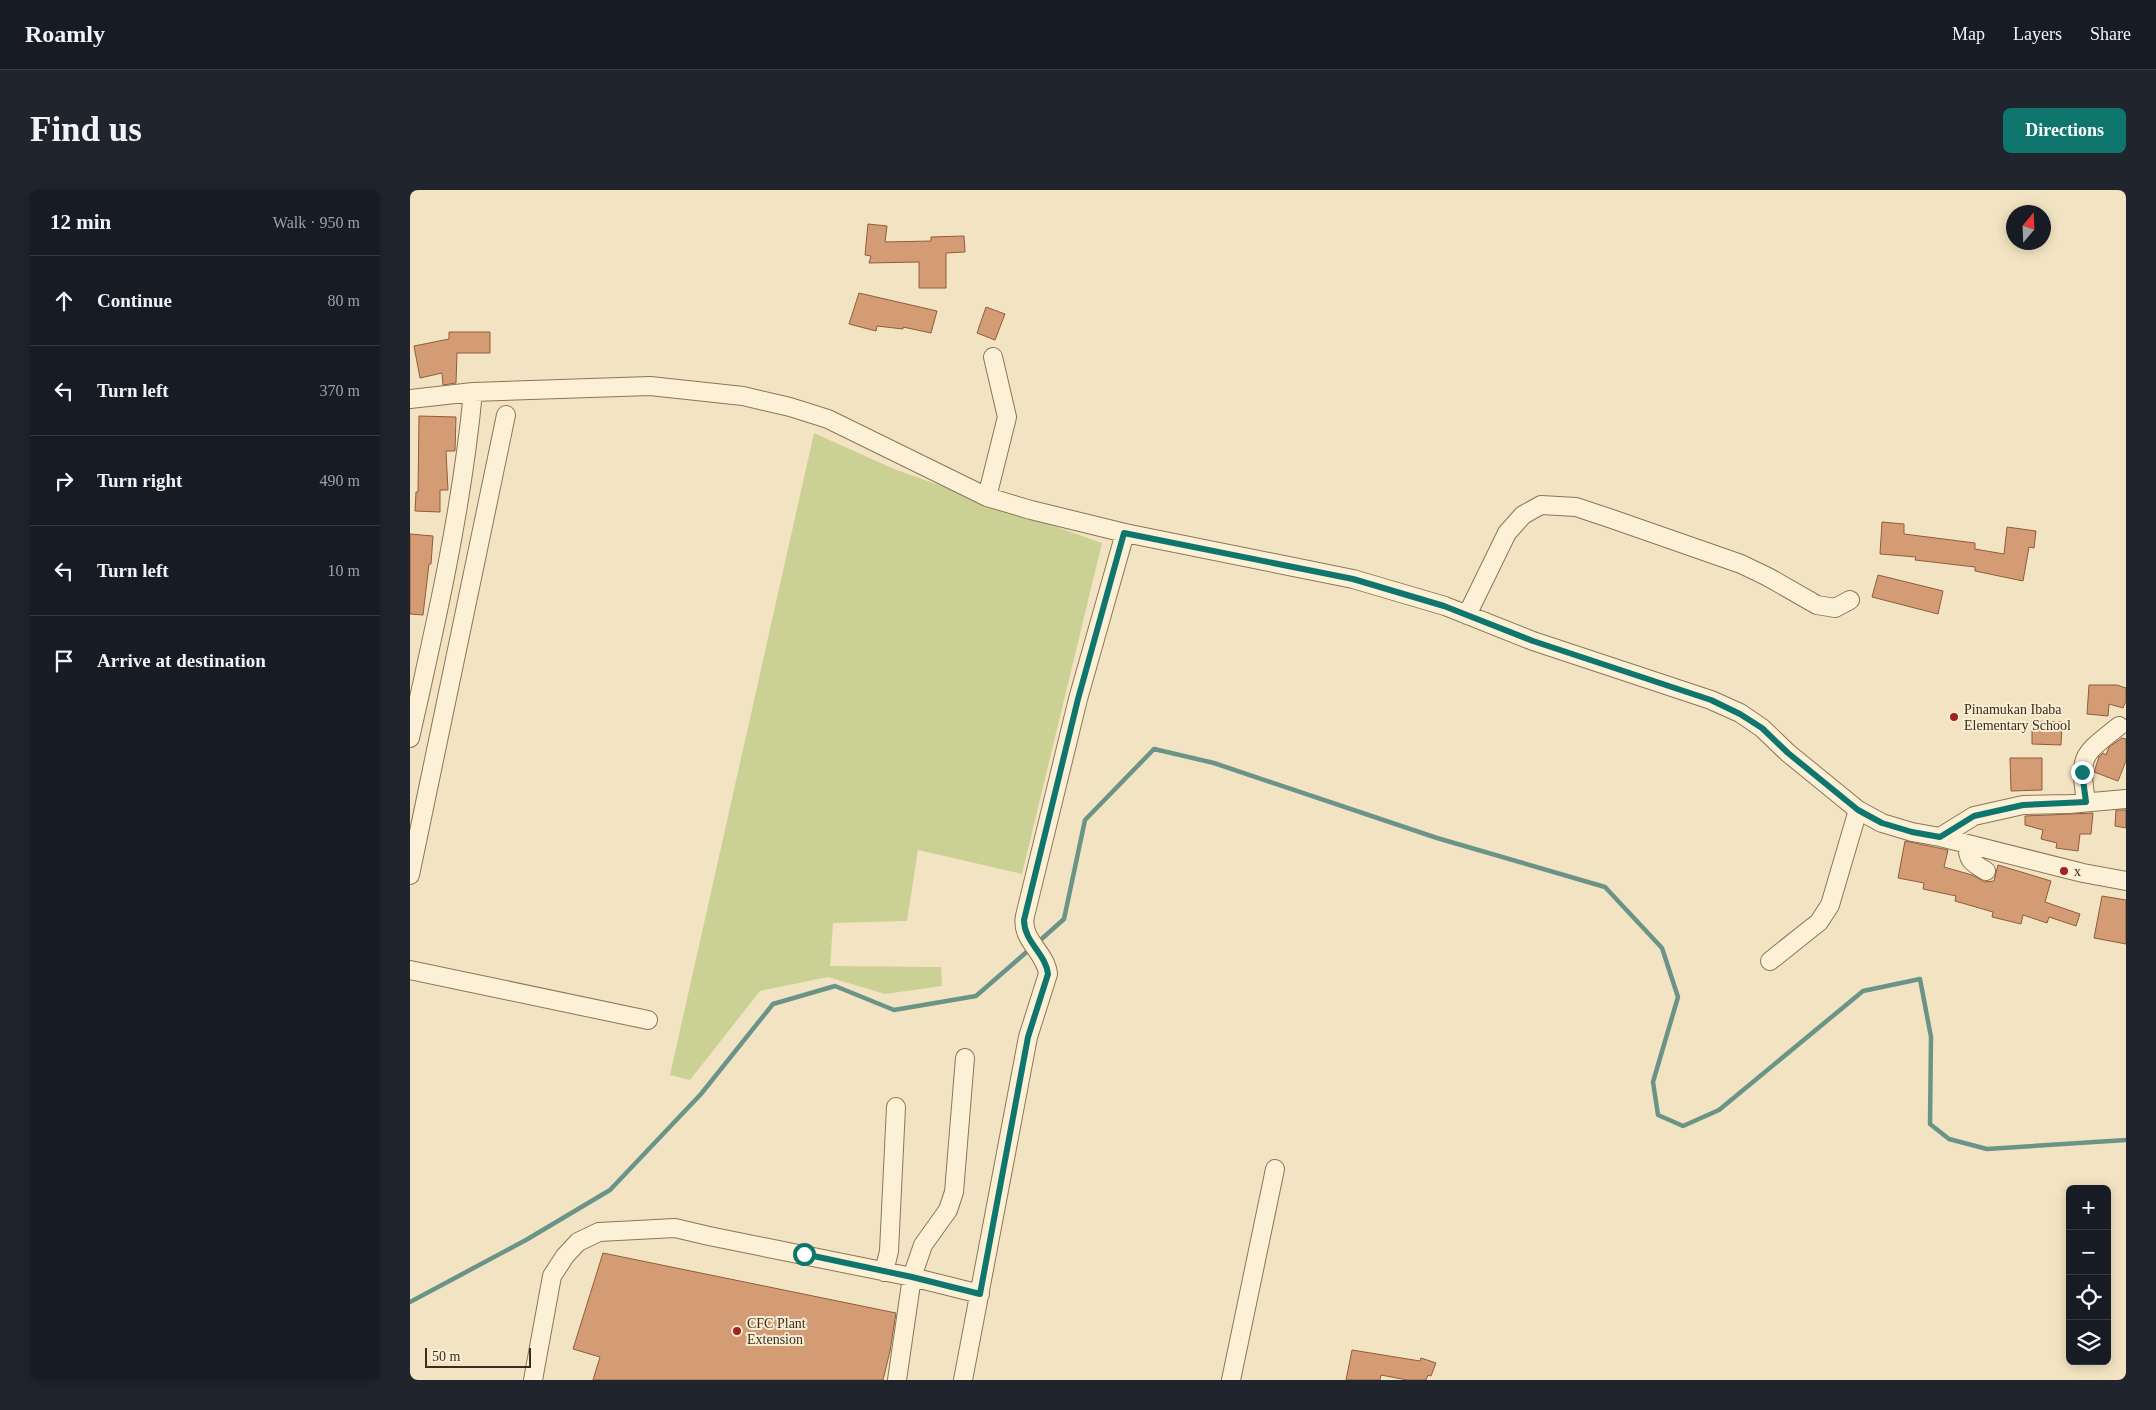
<!DOCTYPE html>
<html lang="en">
<head>
<meta charset="utf-8">
<style>
	:root { --surface:#171b24; --page:#20242c; --text:#f1f3f6; --muted:#9ea1a6; --line:#363941; --accent:#0f766e }
	body { margin:0; font-family:"Times New Roman",serif; background:var(--page); color:var(--text) }
	.controls { position:absolute; right:15px; bottom:15px; display:grid; overflow:hidden; border-radius:8px; box-shadow:0 2px 12px #0003 }
	.controls button { width:45px; height:45px; display:grid; place-items:center; padding:0; border:0; border-bottom:1px solid var(--line); background:var(--surface); color:var(--text); font:25px sans-serif }
	.compass { position:absolute; left:1596px; top:15px; width:45px; height:45px; border-radius:50%; background:var(--surface); box-shadow:0 2px 12px #0003; rotate:19deg }
	.scale { position:absolute; left:15px; bottom:12px; width:106px; box-sizing:border-box; padding-left:5px; border:2px solid #3d2c1d; border-top:0; font-size:14px; line-height:18px; white-space:nowrap; color:#3d2c1d; -webkit-text-stroke:4px #f9edd3; paint-order:stroke }
	.stop { position:absolute; width:15px; height:15px; margin:-11px; border:4px solid #0f766e; border-radius:50%; background:#fff }
	.stop.end { background:#0f766e; border-color:#fff; box-shadow:0 1px 5px #0008 }
	.list { margin:0; padding:0; list-style:none }
	h2 { display:flex; justify-content:space-between; align-items:center; height:65px; margin:0; padding:0 20px; font-size:21px }
	h2 small { font-size:16px; font-weight:400; color:var(--muted) }
	.list li { display:grid; grid-template-columns:32px 1fr auto; gap:15px; align-items:center; box-sizing:border-box; height:90px; padding:0 20px; border-top:1px solid var(--line) }
	.list b { display:block; font-size:19px; white-space:nowrap }
	.list em { font-size:16px; font-style:normal; color:var(--muted) }
	.icon { flex:none; width:28px; height:28px; fill:none; stroke:currentColor; stroke-width:2; stroke-linecap:round; stroke-linejoin:round }
	.map { position:relative; flex:none; width:1716px; height:1190px; overflow:hidden; border-radius:8px }
	header { display:flex; align-items:center; gap:30px; box-sizing:border-box; height:70px; padding:0 25px; background:var(--surface); border-bottom:1px solid var(--line) }
	header strong { font-size:24px }
	nav { display:flex; gap:28px; margin-inline-start:auto; font-size:18px }
	.intro { display:flex; align-items:center; justify-content:space-between; box-sizing:border-box; height:120px; padding:0 30px }
	h1 { margin:0; font-size:35px }
	.button { padding:12px 22px; border-radius:8px; background:var(--accent); color:#fff; font-size:18px; font-weight:700 }
	main { display:flex; gap:30px; padding:0 30px }
	aside { flex:1; background:var(--surface); border-radius:8px; box-shadow:0 2px 12px #0003 }
	.map>svg:first-child { display:block }
	.green { fill:#cbd195 }
	.lines { fill:none; stroke-linecap:round; stroke-linejoin:round }
	.stream { stroke:#6b9489; stroke-width:4.5 }
	.building { fill:#d49c75; stroke:#905c3b }
	.minor-casing { stroke:#8e7457; stroke-width:20 }
	.minor { stroke:#fcf0d7; stroke-width:18 }
	.route { stroke:#0f766e; stroke-width:6 }
	.poi-dot { fill:#a32223; stroke:#f9edd3; stroke-width:2 }
	.labels { text-anchor:middle; stroke-width:4; stroke-linejoin:round; paint-order:stroke }
	.poi-label { font-size:14px; fill:#3d2c1d; stroke:#f9edd3; text-anchor:start }
</style>
</head>
<body>
<header>
<strong>Roamly</strong>
<nav><a>Map</a><a>Layers</a><a>Share</a></nav>
</header>
<div class="intro"><h1>Find us</h1><a class="button">Directions</a></div>
<main>
<aside>
<h2>12 min<small>Walk · 950 m</small></h2>
<ul class="list">
<li><svg class="icon" aria-label="ahead" viewBox="0 0 24 24"><path d="M12 20V5M6 11l6-6 6 6"/></svg><div><b>Continue</b></div><em>80 m</em></li>
<li><svg class="icon" aria-label="left" viewBox="0 0 24 24"><path d="M17 20v-9H6M10 6l-5 5 5 5"/></svg><div><b>Turn left</b></div><em>370 m</em></li>
<li><svg class="icon" aria-label="right" viewBox="0 0 24 24"><path d="M7 20v-9h11M14 6l5 5-5 5"/></svg><div><b>Turn right</b></div><em>490 m</em></li>
<li><svg class="icon" aria-label="left" viewBox="0 0 24 24"><path d="M17 20v-9H6M10 6l-5 5 5 5"/></svg><div><b>Turn left</b></div><em>10 m</em></li>
<li><svg class="icon" aria-label="arrive" viewBox="0 0 24 24"><path d="M6 21V4h12l-3 4 3 4H6"/></svg><div><b>Arrive at destination</b></div></li>
</ul>
</aside>
<div class="map">
<svg width="1716" height="1190" viewBox="0 0 1716 1190">
	<rect width="100%" height="100%" fill="#f2e4c2"/>
	<!-- green -->
	<path class="green" d="M 404,243 L 484,279 L 692,353 L 612,684 L 508,660 L 497,731 L 423,733 L 420,776 L 531,777 L 532,796 L 475,804 L 418,787 L 350,801 L 280,890 L 260,885 Z"/>
	<g class="lines">
		<!-- stream -->
		<path class="stream" d="M 626,754 L 654,729 L 675,630 L 744,559 L 804,573 L 1027,648 L 1195,697 L 1252,758 L 1268,807 L 1243,892 L 1248,925 L 1273,936 L 1309,920 L 1453,801 L 1510,789 L 1521,847 L 1520,934 L 1539,949 L 1577,959 L 1716,950
			M 0,1112 L 116,1050 L 200,1000 L 291,904 L 363,814 L 425,796 L 484,820 L 566,806 L 620,759"/>
	</g>
	<!-- building -->
	<path class="building" d="M 458,34 L 477,36 L 475,52 L 521,51 L 521,47 L 554,46 L 555,62 L 536,63 L 536,98 L 509,98 L 509,72 L 459,73 L 461,66 L 455,65 Z
		M 449,103 L 527,121 L 521,143 L 493,137 L 493,139 L 467,136 L 466,141 L 439,134 Z
		M 576,117 L 595,124 L 585,150 L 567,143 Z
		M 39,142 L 80,142 L 80,163 L 47,163 L 46,193 L 33,195 L 32,183 L 10,188 L 4,156 L 39,149 Z
		M 9,226 L 46,227 L 45,261 L 36,261 L 38,300 L 30,300 L 30,322 L 5,321 L 6,302 L 8,302 Z
		M 1472,332 L 1494,334 L 1494,344 L 1565,353 L 1565,359 L 1594,364 L 1597,337 L 1626,341 L 1624,358 L 1619,357 L 1613,391 L 1565,381 L 1565,377 L 1505,370 L 1506,367 L 1470,364 Z
		M 0,344 L 23,346 L 21,374 L 19,374 L 13,425 L 0,424 Z
		M 1468,385 L 1533,401 L 1528,424 L 1462,407 Z
		M 1679,495 L 1707,495 L 1716,498 L 1716,511 L 1713,518 L 1699,514 L 1698,526 L 1677,524 Z
		M 1622,531 L 1652,532 L 1651,555 L 1622,554 Z
		M 1712,548 L 1716,549 L 1716,571 L 1708,591 L 1684,582 L 1689,567 L 1693,563 L 1696,565 L 1699,557 Z
		M 1600,568 L 1632,568 L 1632,600 L 1601,601 Z
		M 1706,620 L 1716,620 L 1716,638 L 1705,636 Z
		M 1683,623 L 1681,644 L 1670,644 L 1668,661 L 1646,658 L 1647,653 L 1631,649 L 1633,640 L 1615,635 L 1615,626 Z
		M 1495,651 L 1538,660 L 1534,677 L 1562,685 L 1575,692 L 1584,691 L 1588,675 L 1641,691 L 1635,712 L 1670,724 L 1666,736 L 1639,727 L 1637,733 L 1613,725 L 1611,734 L 1582,727 L 1583,722 L 1545,711 L 1546,706 L 1513,699 L 1514,693 L 1488,688 Z
		M 1692,706 L 1716,710 L 1716,754 L 1684,748 Z
		M 193,1063 L 486,1123 L 480,1161 L 473,1190 L 183,1190 L 190,1167 L 163,1159 Z
		M 942,1160 L 1010,1171 L 1011,1168 L 1026,1173 L 1021,1186 L 1018,1185 L 1016,1190 L 997,1190 L 971,1185 L 970,1190 L 936,1190 Z"/>
	<g class="lines">
		<!-- minor casing -->
		<g class="minor-casing">
			<path id="minor" d="M 0,209 L 63,202 L 240,196 L 333,206 L 380,217 L 418,229 L 577,307 L 621,320 L 715,343 L 943,389 L 1035,416 L 1123,451 L 1301,510 L 1330,523 L 1352,538 L 1378,563 L 1448,620 L 1472,633 L 1502,642 L 1530,647 L 1673,683 L 1716,691
				M 577,307 L 597,227 L 583,167
				M 1057,425 L 1097,343 L 1113,325 L 1131,315 L 1166,317 L 1202,329 L 1331,374 L 1358,387 L 1407,415 L 1425,418 L 1440,410
				M 0,548 C 26,433 52,319 63,202
				M 1676,612 C 1669,564 1672,566 1709,536
				M 1530,647 L 1564,626 L 1613,615 L 1659,614 L 1716,609
				M 1557,654 C 1558,671 1561,672 1576,681
				M 0,685 L 96,225
				M 1360,771 L 1409,732 L 1420,715 L 1448,620
				M 0,780 L 238,830
				M 474,1082 L 479,1061 L 486,917
				M 123,1190 L 142,1086 L 155,1066 L 168,1052 L 189,1042 L 265,1038 L 299,1046 L 502,1087 L 570,1104
				M 487,1190 L 502,1087 L 513,1055 L 538,1020 L 544,1002 L 555,868
				M 553,1190 L 618,847 L 638,784 C 636,762 610,750 615,726 L 668,509 L 715,343
				M 821,1190 L 865,979"/>
		</g>
		<!-- minor -->
		<use href="#minor" class="minor"/>
	</g>
	<g class="lines">
		<!-- route -->
		<path class="route" d="M 394,1064 L 502,1087 L 570,1104 L 618,847 L 638,784 C 636,764 614,752 614,730 L 668,509 L 714,343 L 943,389 L 1034,416 L 1123,451 L 1301,510 L 1330,524 L 1352,538 L 1378,563 L 1448,620 L 1472,633 L 1502,642 L 1530,647 L 1564,626 L 1613,615 L 1676,612 L 1672,582"/>
	</g>
	<!-- markers -->
	<g class="poi-dot">
		<circle cx="1544" cy="527" r="5"/>
		<circle cx="1654" cy="681" r="5"/>
		<circle cx="327" cy="1141" r="5"/>
	</g>
	<g class="labels">
		<!-- poi labels -->
		<g class="poi-label">
			<text x="1554" y="524">Pinamukan Ibaba<tspan x="1554" dy="16">Elementary School</tspan></text>
			<text x="1664" y="686">x</text>
			<text x="337" y="1138">CFC Plant<tspan x="337" dy="16">Extension</tspan></text>
		</g>
	</g>
</svg>
<div class="controls">
<button>+</button>
<button>−</button>
<button><svg class="icon" aria-label="locate" viewBox="0 0 24 24"><circle cx="12" cy="12" r="6"/><path d="M12 2v4M12 18v4M2 12h4M18 12h4"/></svg></button>
<button><svg class="icon" aria-label="layers" viewBox="0 0 24 24"><path d="M12 4l9 5-9 5-9-5zM3 14l9 5 9-5"/></svg></button>
</div>
<svg class="compass" viewBox="-18 -18 36 36"><path d="M0-13l5 13h-10z" fill="#e53935"/><path d="M0 13l5-13h-10z" fill="#9ea1a6"/></svg>
<div class="scale">50 m</div>
<div class="stop" style="left:394px;top:1064px"></div>
<div class="stop end" style="left:1672px;top:582px"></div>
</div>
</main>
</body>
</html>
